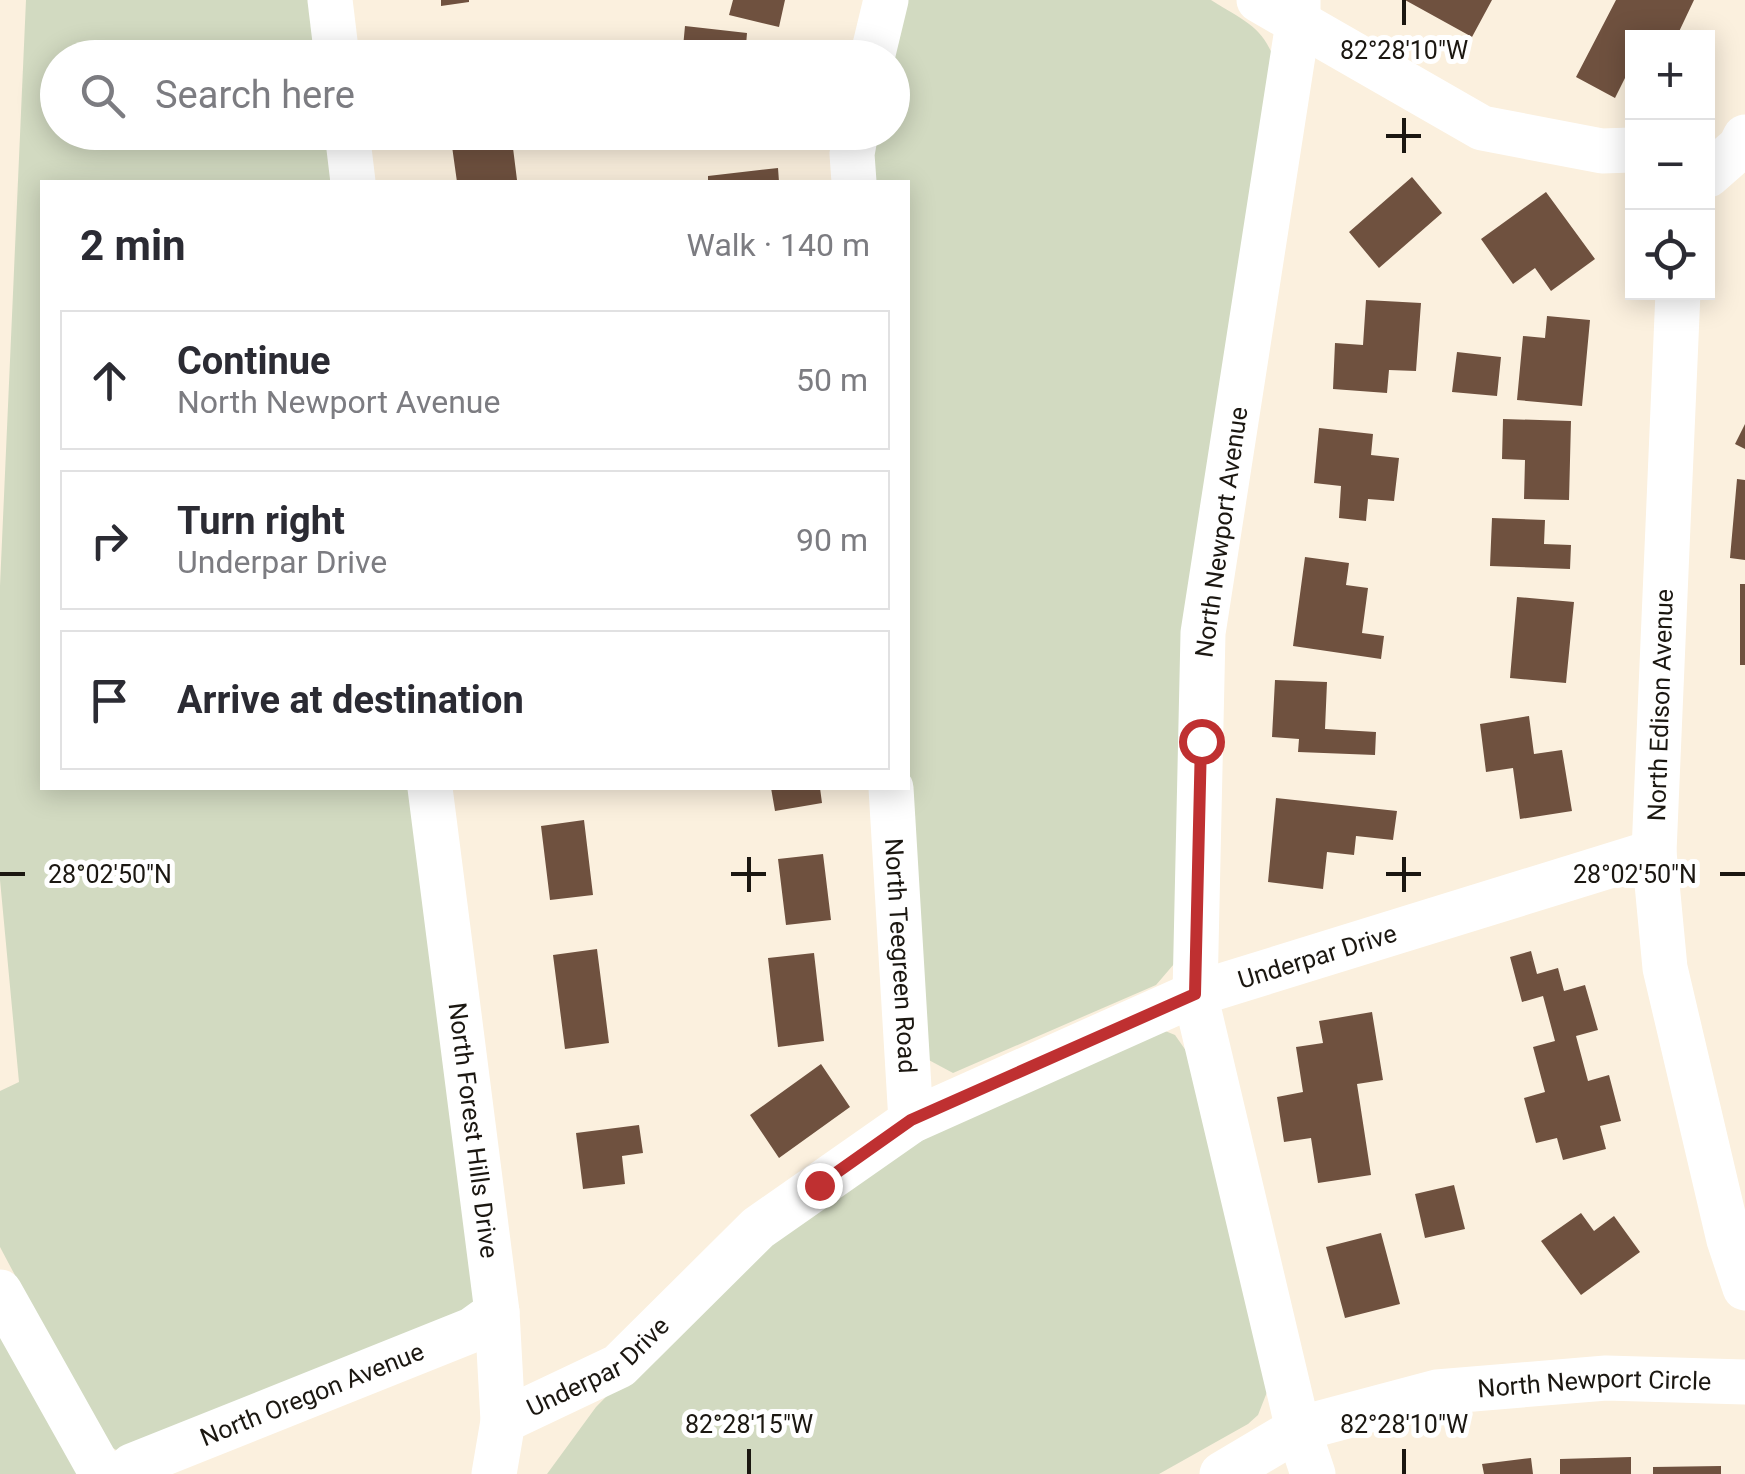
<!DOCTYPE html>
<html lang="en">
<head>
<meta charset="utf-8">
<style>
	:root { --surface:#fff; --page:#f7f7f7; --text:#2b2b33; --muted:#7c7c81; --line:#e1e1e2 }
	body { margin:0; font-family:Roboto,sans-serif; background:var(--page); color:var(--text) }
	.controls { position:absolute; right:30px; top:30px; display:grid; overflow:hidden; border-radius:0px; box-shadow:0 5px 25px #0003 }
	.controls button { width:90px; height:90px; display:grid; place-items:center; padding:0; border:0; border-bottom:2px solid var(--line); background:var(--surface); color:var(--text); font:50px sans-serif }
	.stop { position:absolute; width:30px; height:30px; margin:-22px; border:8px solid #bf3031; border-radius:50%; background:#fff }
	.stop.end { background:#bf3031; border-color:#fff; box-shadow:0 2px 10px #0008 }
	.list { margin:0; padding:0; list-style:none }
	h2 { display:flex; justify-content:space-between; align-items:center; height:130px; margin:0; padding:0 40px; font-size:42px }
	h2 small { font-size:32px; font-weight:400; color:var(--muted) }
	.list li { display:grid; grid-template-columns:65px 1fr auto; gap:30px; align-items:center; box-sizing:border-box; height:140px; margin:0 20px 20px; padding:0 20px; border:2px solid var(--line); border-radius:0px }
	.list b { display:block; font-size:38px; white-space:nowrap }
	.list p { margin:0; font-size:32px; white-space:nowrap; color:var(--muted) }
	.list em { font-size:32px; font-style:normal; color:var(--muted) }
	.icon { flex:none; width:55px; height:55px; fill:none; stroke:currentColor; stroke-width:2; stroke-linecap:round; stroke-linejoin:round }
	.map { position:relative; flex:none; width:1745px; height:1474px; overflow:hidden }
	.search { position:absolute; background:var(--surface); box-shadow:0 5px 25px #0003; left:40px; top:40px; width:870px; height:110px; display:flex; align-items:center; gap:25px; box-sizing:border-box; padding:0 35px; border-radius:55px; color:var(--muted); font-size:38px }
	.panel { position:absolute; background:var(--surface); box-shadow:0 5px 25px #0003; left:40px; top:180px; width:870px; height:610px; border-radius:0px }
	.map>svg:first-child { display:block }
	.green { fill:#d2dac1 }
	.building { fill:#6f513f }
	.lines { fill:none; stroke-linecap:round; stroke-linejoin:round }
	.minor { stroke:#fff; stroke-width:45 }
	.route { stroke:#bf3031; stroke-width:12 }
	.ticks { fill:none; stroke:#1b1711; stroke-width:4 }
	.labels { text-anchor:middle; stroke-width:10; stroke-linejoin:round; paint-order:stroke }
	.street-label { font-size:25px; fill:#1b1711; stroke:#fff }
	.ticks-label { font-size:25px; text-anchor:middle; fill:#1b1711; stroke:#fff; stroke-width:10; stroke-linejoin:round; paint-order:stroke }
</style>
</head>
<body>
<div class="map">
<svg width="1745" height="1474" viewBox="0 0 1745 1474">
	<rect width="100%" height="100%" fill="#fbf0de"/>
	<!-- green -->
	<path class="green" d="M 26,0 L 318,0 L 325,57 L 58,58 L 58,132 L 335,133 L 342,182 L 42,182 L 42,788 L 419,788 L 486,1306 L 125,1455 L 104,1443 L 0,1247 L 0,1091 L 19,1082 L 0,880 L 0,586 Z
		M 902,0 L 1211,0 C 1247,23 1266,27 1278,71 L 1174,964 L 1156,985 L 953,1073 L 925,1058 L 908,788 L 908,182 L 868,182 L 872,133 L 892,132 L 892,58 Z
		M 1158,1028 L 1175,1035 L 1189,1055 L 1269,1387 L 1258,1415 L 1248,1424 L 1159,1474 L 547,1474 L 596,1407 L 687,1315 L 799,1213 L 898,1144 Z
		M 0,1325 L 81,1474 L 0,1474 Z"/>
	<!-- building -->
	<path class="building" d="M 441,0 L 469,0 L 469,2 L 441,6 Z
		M 733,0 L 785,0 L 779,27 L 729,15 Z
		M 1405,0 L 1492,0 L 1472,37 Z
		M 1616,0 L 1694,0 L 1676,38 L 1632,38 L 1632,64 L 1615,98 L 1576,77 Z
		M 685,26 L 747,33 L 745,58 L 682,58 Z
		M 450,132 L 511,132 L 517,180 L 457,182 Z
		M 778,168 L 779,182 L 708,182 L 708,176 Z
		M 1412,177 L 1442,213 L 1379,268 L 1349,232 Z
		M 1546,192 L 1595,259 L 1551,291 L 1535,268 L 1513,284 L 1481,239 Z
		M 1366,300 L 1421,303 L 1416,371 L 1389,370 L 1387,393 L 1333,389 L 1335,343 L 1363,345 Z
		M 1547,316 L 1590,320 L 1582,406 L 1517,400 L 1523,336 L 1545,338 Z
		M 1457,352 L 1501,357 L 1497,396 L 1452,392 Z
		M 1503,419 L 1571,421 L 1569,500 L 1524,499 L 1525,460 L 1502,459 Z
		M 1745,424 L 1745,449 L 1735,444 Z
		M 1319,428 L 1373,434 L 1371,455 L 1399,458 L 1394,501 L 1368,499 L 1366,521 L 1339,518 L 1341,486 L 1314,483 Z
		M 1737,479 L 1745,480 L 1745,560 L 1730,558 Z
		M 1492,518 L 1545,520 L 1544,544 L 1571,545 L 1570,569 L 1490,566 Z
		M 1305,557 L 1349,563 L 1346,585 L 1368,588 L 1362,633 L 1384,636 L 1381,659 L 1293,646 Z
		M 1740,584 L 1745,584 L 1745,665 L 1740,665 Z
		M 1517,597 L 1574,602 L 1566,683 L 1510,678 Z
		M 1275,680 L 1327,682 L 1325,729 L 1376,732 L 1375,755 L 1298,752 L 1299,739 L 1272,737 Z
		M 1529,716 L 1534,754 L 1562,750 L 1572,811 L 1520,819 L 1513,768 L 1486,772 L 1480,724 Z
		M 771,788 L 820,788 L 822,803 L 775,811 Z
		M 1276,798 L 1397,811 L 1393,840 L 1356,836 L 1354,855 L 1327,852 L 1323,889 L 1268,882 Z
		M 584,820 L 593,895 L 550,900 L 541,826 Z
		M 823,854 L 831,920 L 786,925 L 778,859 Z
		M 597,949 L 609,1043 L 565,1049 L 553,955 Z
		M 1531,951 L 1537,974 L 1558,968 L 1564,991 L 1585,985 L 1598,1030 L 1576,1036 L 1588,1081 L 1609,1075 L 1621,1121 L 1600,1126 L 1606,1149 L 1563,1160 L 1557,1138 L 1536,1143 L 1524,1098 L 1545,1092 L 1533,1047 L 1555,1041 L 1543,996 L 1522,1002 L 1510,957 Z
		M 814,953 L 824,1041 L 778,1047 L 768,958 Z
		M 1372,1012 L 1383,1080 L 1357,1084 L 1371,1175 L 1318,1183 L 1311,1138 L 1284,1142 L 1277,1097 L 1303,1092 L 1296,1047 L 1323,1043 L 1319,1021 Z
		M 821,1064 L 850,1107 L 779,1158 L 750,1115 Z
		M 639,1125 L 643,1153 L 622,1156 L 625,1184 L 583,1189 L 576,1133 Z
		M 1454,1185 L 1465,1229 L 1425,1238 L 1415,1194 Z
		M 1581,1213 L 1594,1231 L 1614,1216 L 1640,1252 L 1581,1295 L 1541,1241 Z
		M 1381,1233 L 1400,1304 L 1345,1318 L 1326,1247 Z
		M 1631,1457 L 1631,1474 L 1560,1474 L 1560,1459 Z
		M 1531,1458 L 1533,1474 L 1484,1474 L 1482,1464 Z
		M 1721,1466 L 1721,1474 L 1653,1474 L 1653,1467 Z"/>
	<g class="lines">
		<!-- minor -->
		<g class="minor">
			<path d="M 330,0 L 337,58"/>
			<path d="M 1259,0 L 1482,128 L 1602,151 L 1632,150"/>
			<path d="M 1298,0 L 1298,23 L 1203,633 L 1195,994 L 1298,1429 L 1313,1474"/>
			<path d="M 872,58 L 886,0"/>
			<path d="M 347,132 L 353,182"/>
			<path d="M 1708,175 L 1740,147 L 1745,137"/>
			<path d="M 854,182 L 852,154 L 856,132"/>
			<path d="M 1678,292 L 1654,852 L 1665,968 L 1729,1240 L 1745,1288"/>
			<path id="s1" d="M 430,788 L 497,1312 L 503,1421 L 494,1474"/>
			<path id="s2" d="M 891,788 L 911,1121"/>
			<path d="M 0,1292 L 102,1474"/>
			<path id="s3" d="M 503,1421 L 619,1366 L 758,1228 L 911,1121 L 1195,994 L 1654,852"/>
			<path id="s4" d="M 124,1474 L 132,1466 L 472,1330 L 497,1312"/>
			<path id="s5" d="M 1222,1474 L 1298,1429 L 1437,1392 L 1606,1378 L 1745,1382"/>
		</g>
	</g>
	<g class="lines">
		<!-- route -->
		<path class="route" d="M 819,1185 L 911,1120 L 1195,994 L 1201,741"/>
	</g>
	<!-- ticks -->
	<path class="ticks" d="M 1404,0 L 1404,25M 1404,118 L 1404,153M 1386,136 L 1421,136M 749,857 L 749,892M 1404,857 L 1404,892M 0,874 L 25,874M 731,874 L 766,874M 1386,874 L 1421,874M 1720,874 L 1745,874M 749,1449 L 749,1474M 1404,1449 L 1404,1474"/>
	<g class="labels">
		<!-- street labels -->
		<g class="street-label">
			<text transform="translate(1221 532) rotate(-82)" y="9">North Newport Avenue</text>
			<text transform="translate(1660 705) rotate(-88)" y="9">North Edison Avenue</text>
			<text dy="9" stroke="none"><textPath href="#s2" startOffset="168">North Teegreen Road</textPath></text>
			<text dy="9" stroke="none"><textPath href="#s3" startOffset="950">Underpar Drive</textPath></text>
			<text dy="9" stroke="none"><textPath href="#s1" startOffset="345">North Forest Hills Drive</textPath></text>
			<text dy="9" stroke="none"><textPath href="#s3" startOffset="110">Underpar Drive</textPath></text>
			<text dy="9" stroke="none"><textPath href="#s5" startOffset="390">North Newport Circle</textPath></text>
			<text dy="9" stroke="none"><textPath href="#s4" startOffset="205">North Oregon Avenue</textPath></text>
		</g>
	</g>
	<g class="ticks-label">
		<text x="1404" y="59">82°28'10"W</text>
		<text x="110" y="883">28°02'50"N</text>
		<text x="1635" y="883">28°02'50"N</text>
		<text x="749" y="1433">82°28'15"W</text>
		<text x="1404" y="1433">82°28'10"W</text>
	</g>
</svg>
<div class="controls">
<button>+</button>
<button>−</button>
<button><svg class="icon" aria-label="locate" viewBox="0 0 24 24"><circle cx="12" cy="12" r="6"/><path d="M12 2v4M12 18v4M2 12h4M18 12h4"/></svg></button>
</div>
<div class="stop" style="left:1201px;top:741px"></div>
<div class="stop end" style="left:819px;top:1185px"></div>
<div class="search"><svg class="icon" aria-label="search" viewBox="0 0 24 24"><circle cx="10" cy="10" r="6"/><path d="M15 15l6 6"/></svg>Search here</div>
<section class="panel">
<h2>2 min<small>Walk · 140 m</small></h2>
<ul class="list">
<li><svg class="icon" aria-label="ahead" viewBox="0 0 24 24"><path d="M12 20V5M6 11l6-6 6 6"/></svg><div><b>Continue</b><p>North Newport Avenue</p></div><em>50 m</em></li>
<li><svg class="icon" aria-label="right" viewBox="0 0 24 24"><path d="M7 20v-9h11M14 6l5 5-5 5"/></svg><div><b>Turn right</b><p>Underpar Drive</p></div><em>90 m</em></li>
<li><svg class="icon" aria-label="arrive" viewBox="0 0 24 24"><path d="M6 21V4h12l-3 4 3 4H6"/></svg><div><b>Arrive at destination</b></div></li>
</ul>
</section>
</div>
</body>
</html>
